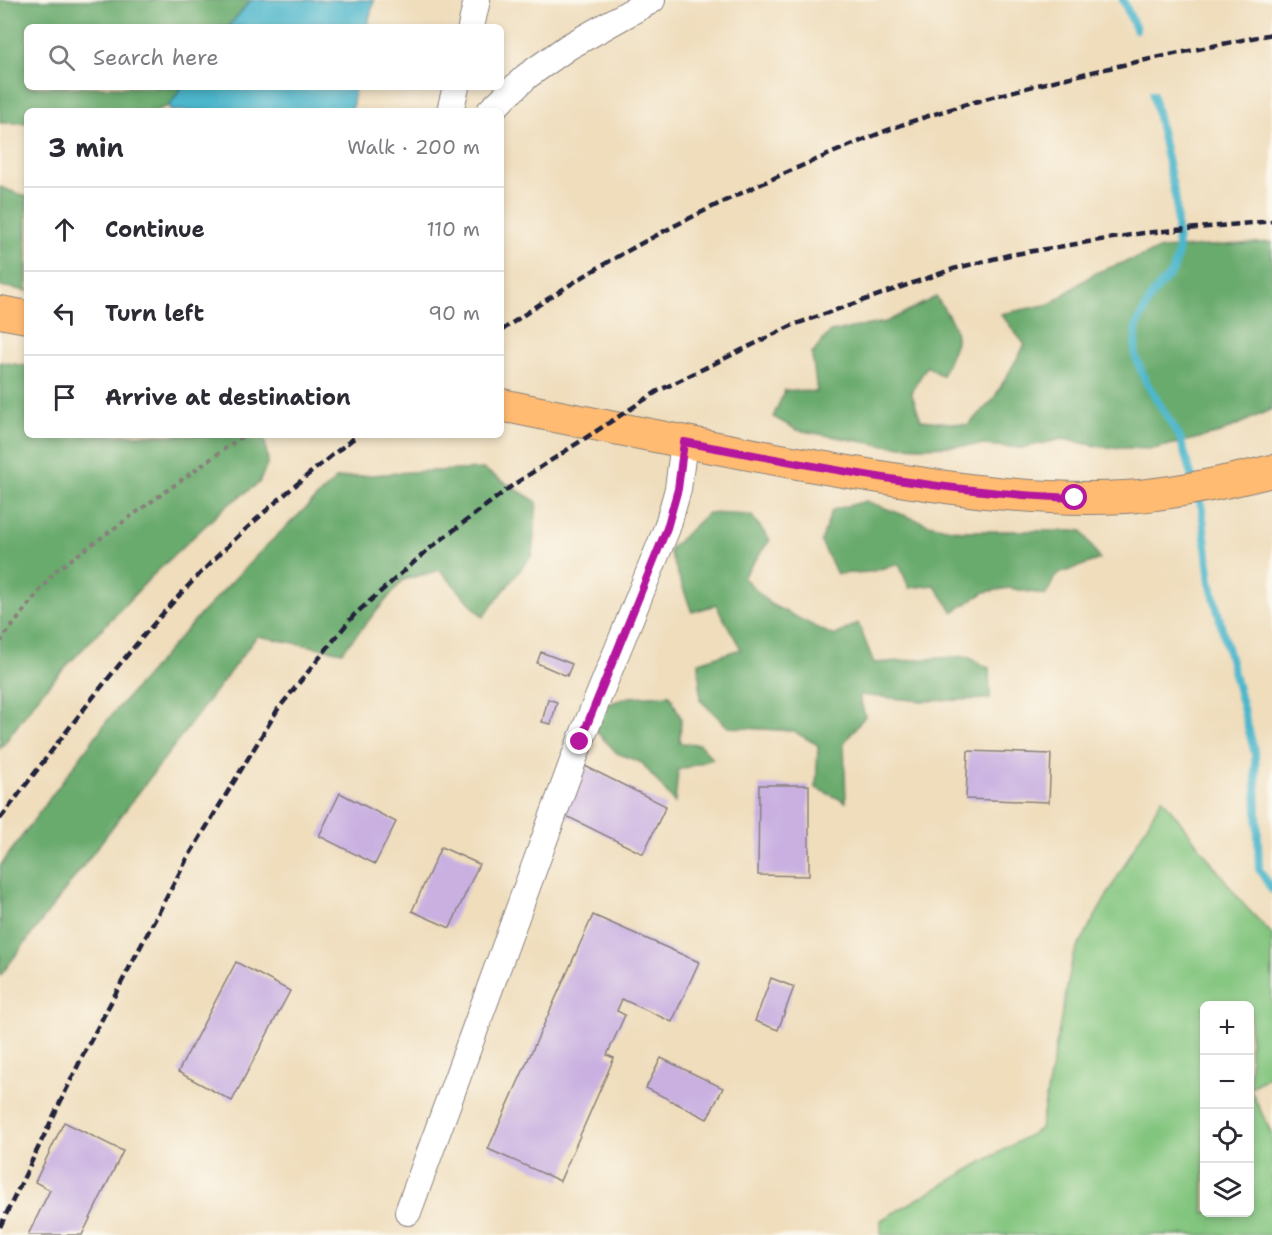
<!DOCTYPE html>
<html lang="en">
<head>
<meta charset="utf-8">
<style>
	:root { --surface:#fff; --page:#f2f2f3; --text:#2b2b33; --muted:#7c7c81; --line:#e1e1e2 }
	body { margin:0; font-family:"Shantell Sans",sans-serif; background:var(--page); color:var(--text) }
	.controls { position:absolute; right:18px; bottom:18px; display:grid; overflow:hidden; border-radius:9px; box-shadow:0 3px 9px #0003 }
	.controls button { width:54px; height:54px; display:grid; place-items:center; padding:0; border:0; border-bottom:2px solid var(--line); background:var(--surface); color:var(--text); font:30px sans-serif }
	.stop { position:absolute; width:18px; height:18px; margin:-14px; border:4px solid #b5179e; border-radius:50%; background:#fff }
	.stop.end { background:#b5179e; border-color:#fff; box-shadow:0 2px 6px #0008 }
	.list { margin:0; padding:0; list-style:none }
	h2 { display:flex; justify-content:space-between; align-items:center; height:78px; margin:0; padding:0 24px; font-size:26px }
	h2 small { font-size:20px; font-weight:400; color:var(--muted) }
	.list li { display:grid; grid-template-columns:39px 1fr auto; gap:18px; align-items:center; box-sizing:border-box; height:84px; padding:0 24px; border-top:2px solid var(--line) }
	.list b { display:block; font-size:22px; white-space:nowrap }
	.list em { font-size:20px; font-style:normal; color:var(--muted) }
	.icon { flex:none; width:33px; height:33px; fill:none; stroke:currentColor; stroke-width:2; stroke-linecap:round; stroke-linejoin:round }
	.map { position:relative; flex:none; width:1272px; height:1235px; overflow:hidden }
	.search { position:absolute; background:var(--surface); box-shadow:0 3px 9px #0003; left:24px; top:24px; width:480px; height:66px; display:flex; align-items:center; gap:15px; box-sizing:border-box; padding:0 21px; border-radius:9px; color:var(--muted); font-size:22px }
	.panel { position:absolute; background:var(--surface); box-shadow:0 3px 9px #0003; left:24px; top:108px; width:480px; height:330px; border-radius:9px }
	.map>svg:first-child { display:block }
	.green { fill:#82c57e; stroke:#52745c; stroke-width:1.5; fill-rule:evenodd }
	.forest { fill:#69aa6d; stroke:#466654; stroke-width:1.5 }
	.water { fill:#4eb7cc; stroke:#386c84; stroke-width:1.5 }
	.lines { fill:none; stroke-linecap:round; stroke-linejoin:round }
	.stream { stroke:#4eb7cc; stroke-width:8 }
	.building { fill:#c9b0e1 }
	.minor-casing { stroke:#88807c; stroke-width:28 }
	.major-casing { stroke:#88807c; stroke-width:34 }
	.path { stroke:#88807c; stroke-width:4; stroke-dasharray:4.5 4.5; stroke-linecap:butt }
	.minor { stroke:#fff; stroke-width:26 }
	.major { stroke:#ffbb71; stroke-width:32 }
	.rail { stroke:#22223b; stroke-width:4.5; stroke-dasharray:9 4.5; stroke-linecap:butt }
	.route { stroke:#b5179e; stroke-width:8 }
</style>
</head>
<body>
<div class="map">
<svg width="1272" height="1235" viewBox="0 0 1272 1235">
	<rect width="100%" height="100%" fill="#fbf7ec"/>
	<filter id="ink" filterUnits="userSpaceOnUse"><feTurbulence type="fractalNoise" baseFrequency=".0167" numOctaves="2"/><feDisplacementMap in="SourceGraphic" scale="12" xChannelSelector="R" yChannelSelector="G"/><feConvolveMatrix kernelMatrix="1 2 1 2 8 2 1 2 1" color-interpolation-filters="sRGB"/></filter>
	<filter id="wash" filterUnits="userSpaceOnUse"><feTurbulence type="fractalNoise" baseFrequency=".008" numOctaves="4" result="noise"/><feDisplacementMap in="SourceGraphic" scale="24" xChannelSelector="R" yChannelSelector="G"/><feGaussianBlur stdDeviation="1.35" result="paint"/><feColorMatrix in="noise" values="0 0 0 0 0 0 0 0 0 0 0 0 0 0 0 0 0 1.4 0 .05"/><feComposite in="paint" operator="in"/></filter>
	<g filter="url(#wash)">
		<rect width="100%" height="100%" fill="#efddbc"/>
		<!-- green -->
		<path class="green" d="M 1162,798 L 1244,905 L 1272,934 L 1272,1074 L 1250,1088 L 1272,1135 L 1272,1235 L 881,1235 L 881,1220 L 1040,1129 L 1073,956 ZM 1204,1006 L 1250,1006 L 1250,1212 L 1204,1212 Z"/>
		<!-- forest -->
		<path class="forest" d="M 0,0 L 251,0 L 228,27 L 27,27 L 27,87 L 182,87 L 169,106 L 155,111 L 27,111 L 27,123 L 0,123 Z
			M 0,187 L 27,197 L 27,291 L 0,286 Z
			M 1272,242 L 1272,409 L 1220,433 L 1153,449 L 1102,447 L 1063,439 L 1021,448 L 984,445 L 921,447 L 881,445 L 797,430 L 773,417 L 785,390 L 817,392 L 812,354 L 830,332 L 886,322 L 936,297 C 944,310 957,324 956,340 C 956,345 945,368 942,376 L 927,366 L 911,392 L 921,420 L 968,425 L 993,400 L 1025,345 L 1001,314 L 1050,304 L 1095,273 L 1161,249 Z
			M 0,362 L 27,366 L 27,435 L 264,435 L 268,462 L 259,483 L 225,507 L 152,576 L 42,692 L 0,749 Z
			M 483,469 L 537,502 L 532,555 L 483,617 L 440,570 L 403,580 L 342,652 L 257,636 L 0,976 L 0,866 L 109,718 L 197,618 L 264,548 L 337,478 L 409,472 Z
			M 866,501 L 928,524 L 961,531 L 1082,531 L 1100,559 L 1056,575 L 1046,595 L 1009,588 L 985,592 L 953,612 L 934,585 L 909,588 L 899,564 L 869,572 L 837,574 L 821,542 L 832,510 Z
			M 708,513 L 751,515 L 770,540 L 743,577 L 770,604 L 834,636 L 858,623 L 874,663 L 966,656 L 989,668 L 990,699 L 923,701 L 859,695 L 865,716 L 844,743 L 846,802 L 816,788 L 818,745 L 793,731 L 728,727 L 700,700 L 699,662 L 741,649 L 716,605 L 692,612 L 669,550 Z
			M 670,695 L 681,718 L 680,743 L 699,744 L 713,759 L 678,770 L 675,803 L 642,763 L 617,753 L 595,730 L 605,705 L 629,697 Z"/>
		<!-- water -->
		<path class="water" d="M 251,0 L 374,0 L 367,27 L 228,27 Z
			M 182,87 L 355,87 L 352,111 L 170,111 L 169,106 Z"/>
		<g class="lines">
			<!-- stream -->
			<path class="stream" d="M 1123,0 L 1136,29
				M 1153,94 L 1176,200 L 1178,253 L 1173,271 L 1152,295 L 1136,327 L 1135,356 L 1146,382 L 1180,438 L 1193,481
				M 1198,495 L 1202,509 L 1210,582 L 1255,754 L 1259,869 L 1272,890"/>
		</g>
		<g id="blocks">
			<!-- building -->
			<path class="building" d="M 541,652 L 572,664 L 567,676 L 537,663 Z
				M 548,699 L 557,702 L 551,724 L 542,722 Z
				M 968,751 L 1051,754 L 1049,802 L 966,799 Z
				M 585,766 L 666,806 L 643,854 L 562,814 Z
				M 759,785 L 809,785 L 809,876 L 758,875 Z
				M 340,793 L 396,822 L 375,864 L 319,836 Z
				M 441,847 L 479,864 L 450,928 L 412,911 Z
				M 593,915 L 699,962 L 672,1022 L 622,999 L 617,1011 L 625,1015 L 607,1055 L 614,1058 L 560,1181 L 488,1149 Z
				M 236,962 L 290,991 L 232,1101 L 178,1072 Z
				M 771,978 L 794,987 L 778,1030 L 755,1021 Z
				M 661,1058 L 723,1088 L 707,1119 L 646,1088 Z
				M 64,1122 L 123,1151 L 82,1235 L 28,1235 L 50,1190 L 35,1182 Z"/>
		</g>
	</g>
	<g filter="url(#ink)">
		<use href="#blocks" fill-opacity="0" stroke="#88807c" stroke-width="1.5"/>
		<g class="lines">
			<!-- minor casing -->
			<g class="minor-casing">
				<path id="minor" d="M 471,27 L 477,0
					M 450,111 L 456,87
					M 490,111 L 527,76 L 568,47 L 652,0
					M 408,1212 L 580,742 L 667,528 L 678,489 L 684,442"/>
			</g>
			<!-- major casing -->
			<g class="major-casing">
				<path id="major" d="M 0,312 L 27,317
					M 501,405 C 617,429 732,452 849,472 C 940,487 1032,502 1125,497 C 1174,494 1224,483 1272,471"/>
			</g>
			<!-- path -->
			<path class="path" d="M 0,642 L 55,571 L 244,435"/>
			<!-- minor -->
			<use href="#minor" class="minor"/>
			<!-- major -->
			<use href="#major" class="major"/>
			<!-- rail -->
			<path class="rail" d="M 501,331 C 595,263 700,210 806,164 C 840,150 873,135 907,123 C 1026,83 1149,59 1272,34
				M 0,819 C 56,745 113,668 176,599 C 231,539 293,485 358,435
				M 0,1227 L 83,1055 L 187,859 L 278,709 L 354,615 L 429,549 L 513,485 L 658,391 L 793,325 L 953,269 L 1009,255 L 1143,233 L 1272,221"/>
		</g>
	</g>
	<g class="lines" filter="url(#ink)">
		<!-- route -->
		<path class="route" d="M 580,742 L 667,528 L 678,489 L 684,442 C 814,466 943,493 1075,498"/>
	</g>
</svg>
<div class="controls">
<button>+</button>
<button>−</button>
<button><svg class="icon" aria-label="locate" viewBox="0 0 24 24"><circle cx="12" cy="12" r="6"/><path d="M12 2v4M12 18v4M2 12h4M18 12h4"/></svg></button>
<button><svg class="icon" aria-label="layers" viewBox="0 0 24 24"><path d="M12 4l9 5-9 5-9-5zM3 14l9 5 9-5"/></svg></button>
</div>
<div class="stop" style="left:1075px;top:498px"></div>
<div class="stop end" style="left:580px;top:742px"></div>
<div class="search"><svg class="icon" aria-label="search" viewBox="0 0 24 24"><circle cx="10" cy="10" r="6"/><path d="M15 15l6 6"/></svg>Search here</div>
<section class="panel">
<h2>3 min<small>Walk · 200 m</small></h2>
<ul class="list">
<li><svg class="icon" aria-label="ahead" viewBox="0 0 24 24"><path d="M12 20V5M6 11l6-6 6 6"/></svg><div><b>Continue</b></div><em>110 m</em></li>
<li><svg class="icon" aria-label="left" viewBox="0 0 24 24"><path d="M17 20v-9H6M10 6l-5 5 5 5"/></svg><div><b>Turn left</b></div><em>90 m</em></li>
<li><svg class="icon" aria-label="arrive" viewBox="0 0 24 24"><path d="M6 21V4h12l-3 4 3 4H6"/></svg><div><b>Arrive at destination</b></div></li>
</ul>
</section>
</div>
</body>
</html>
